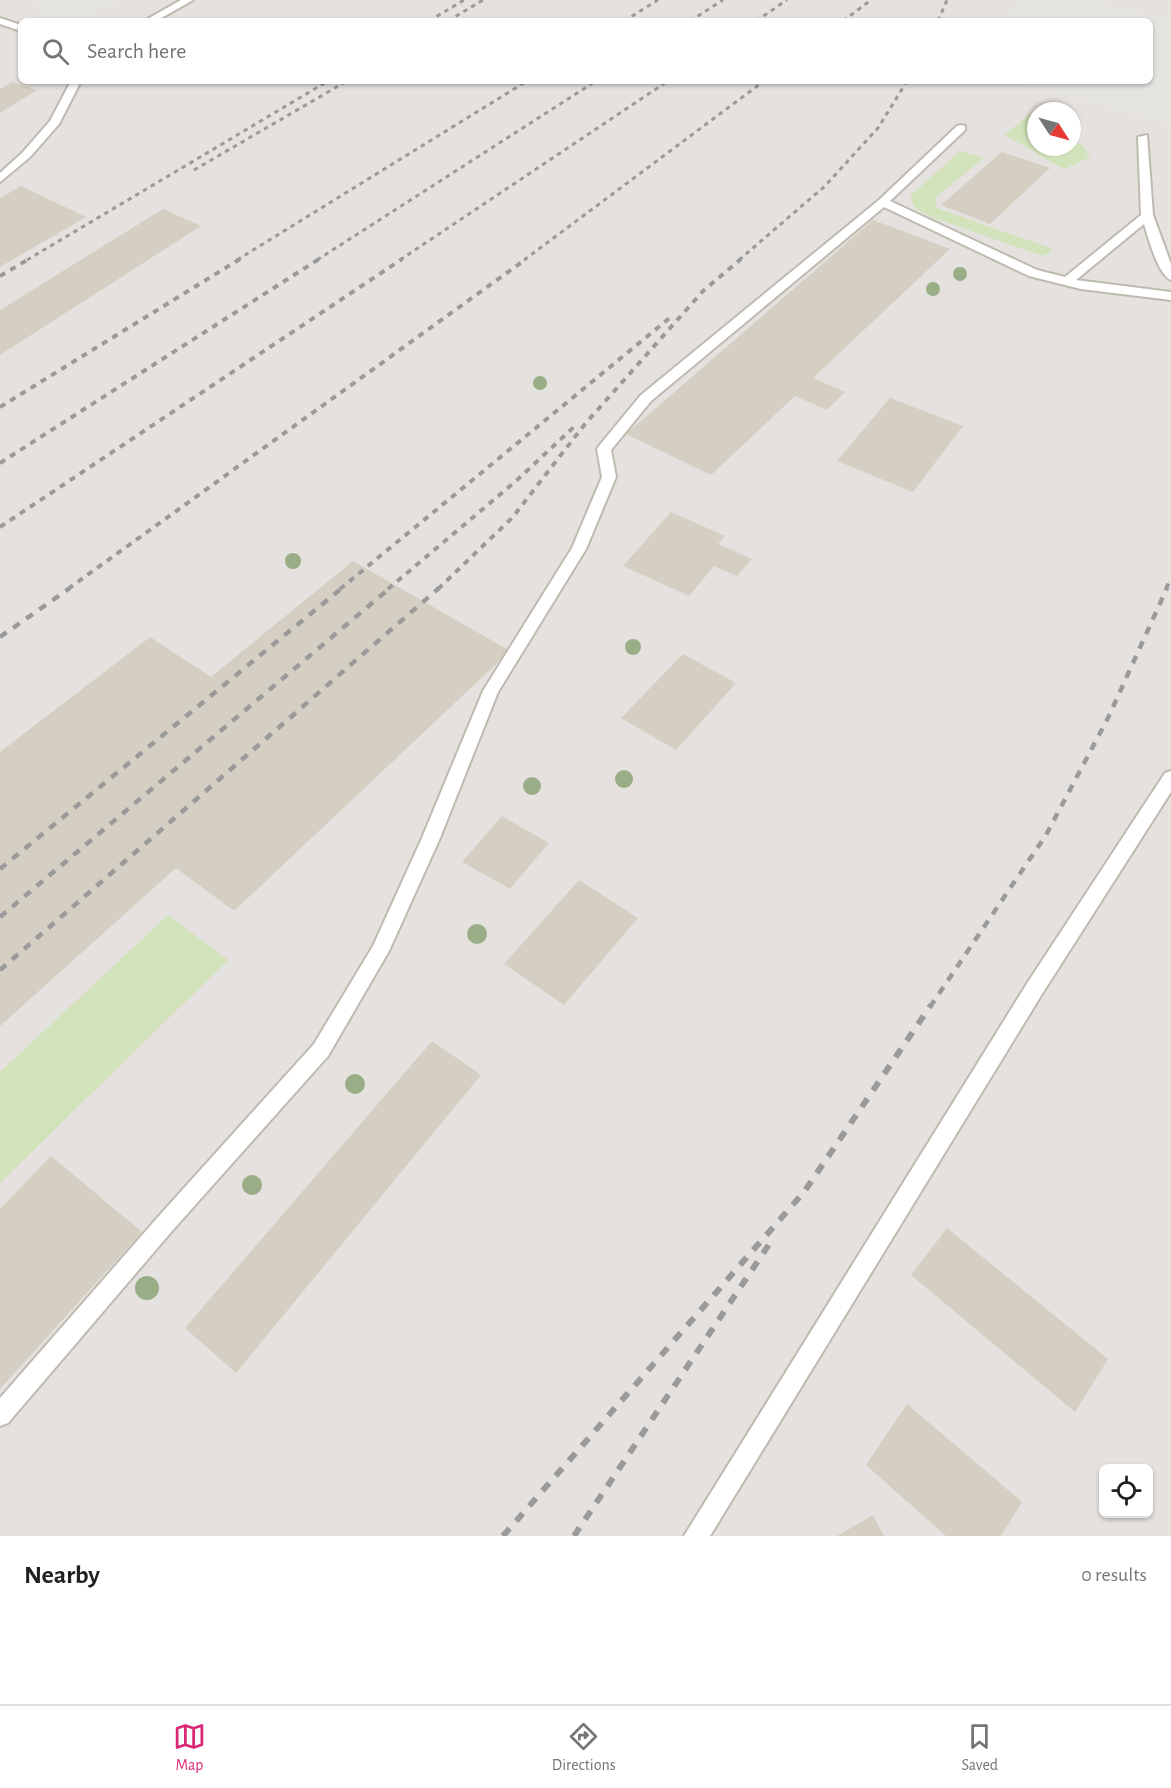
<!DOCTYPE html>
<html lang="en">
<head>
<meta charset="utf-8">
<style>
	:root { --surface:#fff; --page:#f2f2f2; --text:#202124; --muted:#757577; --line:#e0e0e0; --accent:#db2777 }
	body { margin:0; font-family:"Alegreya Sans",sans-serif; background:var(--page); color:var(--text) }
	.controls { position:absolute; right:18px; bottom:18px; display:grid; overflow:hidden; border-radius:9px; box-shadow:0 2px 4px #0004 }
	.controls button { width:54px; height:54px; display:grid; place-items:center; padding:0; border:0; border-bottom:2px solid var(--line); background:var(--surface); color:var(--text); font:30px sans-serif }
	.compass { position:absolute; left:1027px; top:102px; width:54px; height:54px; border-radius:50%; background:var(--surface); box-shadow:0 2px 4px #0004; rotate:126deg }
	.list { margin:0; padding:0; list-style:none }
	h2 { display:flex; justify-content:space-between; align-items:center; height:78px; margin:0; padding:0 24px; font-size:26px }
	h2 small { font-size:20px; font-weight:400; color:var(--muted) }
	.icon { flex:none; width:33px; height:33px; fill:none; stroke:currentColor; stroke-width:2; stroke-linecap:round; stroke-linejoin:round }
	.map { position:relative; flex:none; width:1171px; height:1536px; overflow:hidden }
	.search { position:absolute; background:var(--surface); box-shadow:0 2px 4px #0004; left:18px; right:18px; top:18px; height:66px; display:flex; align-items:center; gap:15px; box-sizing:border-box; padding:0 21px; border-radius:9px; color:var(--muted); font-size:22px }
	.sheet { height:168px; background:var(--surface) }
	nav { display:flex; justify-content:space-around; align-items:center; box-sizing:border-box; height:84px; border-top:2px solid var(--line); background:var(--surface); font-size:16px; color:var(--muted) }
	nav a { display:grid; justify-items:center; gap:3px }
	nav .on { color:var(--accent) }
	.map>svg:first-child { display:block }
	.industrial { fill:#e5e1de; fill-rule:evenodd }
	.green { fill:#d2e3bb }
	.parking { fill:#e4e3e0 }
	.building { fill:#d5cec3 }
	.lines { fill:none; stroke-linecap:round; stroke-linejoin:round }
	.service-casing { stroke:#bfbab0; stroke-width:4 }
	.service { fill:#fff; fill-rule:evenodd }
	.rail-far3 { stroke:#9a9a9a; stroke-width:3; stroke-dasharray:4.5 4.5; stroke-linecap:butt }
	.rail-far2 { stroke:#9a9a9a; stroke-width:4; stroke-dasharray:6 6; stroke-linecap:butt }
	.rail-far1 { stroke:#9a9a9a; stroke-width:4.5; stroke-dasharray:8 8; stroke-linecap:butt }
	.rail { stroke:#9a9a9a; stroke-width:6; stroke-dasharray:10 10; stroke-linecap:butt }
	.tree { fill:#99ad87 }
</style>
</head>
<body>
<div class="map">
<svg width="1171" height="1536" viewBox="0 0 1171 1536">
	<rect width="100%" height="100%" fill="#f5f2ed"/>
	<!-- industrial -->
	<path class="industrial" d="M 0,0 L 1171,0 L 1171,1536 L 0,1536 ZM 21,21 L 1150,21 L 1150,81 L 21,81 ZM 1036,111 L 1072,111 L 1072,147 L 1036,147 ZM 1104,1468 L 1148,1468 L 1148,1514 L 1104,1514 Z"/>
	<!-- green -->
	<path class="green" d="M 1030,113 L 1036,114 L 1036,147 L 1072,147 L 1072,140 L 1084,147 L 1090,157 L 1065,169 C 1043,159 1027,145 1004,136 Z
		M 960,151 L 984,158 L 935,198 L 937,208 L 1050,248 L 1052,252 L 1042,256 L 929,216 L 915,208 L 910,196 Z
		M 168,915 L 228,960 L 0,1183 L 0,1072 Z"/>
	<!-- parking -->
	<path class="parking" d="M 46,0 L 125,0 L 82,21 L 61,21 L 28,8 Z
		M 1018,0 L 1093,0 L 1171,19 L 1171,126 L 1009,81 L 1150,81 L 1150,21 L 1001,21 Z"/>
	<!-- building -->
	<path class="building" d="M 12,82 L 37,90 L 0,113 L 0,89 Z
		M 1002,152 L 1050,168 L 990,224 L 941,205 Z
		M 21,186 L 86,217 L 0,267 L 0,198 Z
		M 163,209 L 201,226 L 0,355 L 0,310 Z
		M 873,220 L 950,249 L 813,378 L 845,392 L 827,410 L 795,396 L 711,475 L 626,434 Z
		M 890,398 L 963,426 L 913,492 L 837,461 Z
		M 671,512 L 725,536 L 718,544 L 752,559 L 737,576 L 714,566 L 689,596 L 623,566 Z
		M 353,561 L 510,651 L 234,911 L 176,868 L 0,1026 L 0,752 L 150,637 L 211,677 Z
		M 683,654 L 736,683 L 676,750 L 621,718 Z
		M 502,816 L 549,843 L 510,889 L 462,862 Z
		M 579,880 L 638,918 L 564,1005 L 504,964 Z
		M 432,1041 L 481,1075 L 236,1373 L 185,1328 Z
		M 51,1156 L 142,1232 L 0,1389 L 0,1209 Z
		M 947,1228 L 1108,1359 L 1075,1412 L 911,1275 Z
		M 907,1404 L 1022,1502 L 1001,1536 L 946,1536 L 866,1465 Z
		M 873,1515 L 884,1536 L 837,1536 Z"/>
	<g class="lines">
		<!-- service casing -->
		<g class="service-casing">
			<path id="service" d="M 181,0 L 193,0 L 156,21 L 144,21 Z
				M 0,18 L 21,25 L 21,31 L 0,24 Z
				M 71,81 L 81,81 L 59,124 L 30,157 L 0,182 L 0,173 L 22,153 L 50,121 Z
				M 961,125 L 965,126 L 965,130 L 890,201 L 1037,270 L 1065,277 L 1141,215 L 1138,137 L 1147,135 L 1153,215 L 1171,264 L 1171,280 C 1158,275 1148,237 1144,224 L 1076,280 L 1171,292 L 1171,300 L 1081,289 L 1029,276 L 884,207 L 651,401 L 611,450 L 616,477 L 586,549 L 498,692 L 440,838 L 389,951 L 328,1056 L 172,1231 L 8,1423 L 0,1426 L 0,1398 L 158,1217 L 314,1044 L 373,946 L 422,838 L 483,691 L 572,548 L 602,477 L 597,449 L 599,446 L 641,395 L 879,200 L 957,126 Z
				M 1171,771 L 1171,792 L 1042,994 L 710,1536 L 684,1536 L 1028,982 L 1165,773 Z"/>
		</g>
		<!-- service -->
		<use href="#service" class="service"/>
		<!-- rail-far3 -->
		<path class="rail-far3" d="M 429,21 L 464,0
			M 448,21 L 483,0
			M 624,21 L 658,0
			M 690,21 L 723,0
			M 756,21 L 787,0
			M 843,21 L 871,0
			M 938,21 L 947,0
			M 194,170 L 347,81
			M 27,260 L 328,81
			M 237,260 L 527,81
			M 317,260 L 596,81
			M 400,260 L 668,81
			M 524,260 L 764,81
			M 739,260 L 825,186 L 878,128 L 907,81"/>
		<!-- rail-far2 -->
		<path class="rail-far2" d="M 0,276 L 29,259
			M 0,407 L 240,259
			M 0,463 L 319,259
			M 0,527 L 402,259
			M 68,589 L 526,259
			M 340,589 L 672,316
			M 388,589 L 516,481 L 577,424
			M 438,589 L 512,518 L 585,424 L 703,291 L 741,259
			M 1166,589 L 1171,578"/>
		<!-- rail-far1 -->
		<path class="rail-far1" d="M 0,637 L 70,588
			M 0,869 L 342,588
			M 0,917 L 390,588
			M 0,970 L 439,588
			M 930,1007 L 1046,835 L 1108,718 L 1167,588"/>
		<!-- rail -->
		<path class="rail" d="M 503,1536 L 804,1192 L 931,1005
			M 574,1536 L 774,1237"/>
	</g>
	<!-- trees -->
	<g class="tree">
		<circle cx="960" cy="274" r="7"/>
		<circle cx="933" cy="289" r="7"/>
		<circle cx="540" cy="383" r="7"/>
		<circle cx="293" cy="561" r="8"/>
		<circle cx="633" cy="647" r="8"/>
		<circle cx="624" cy="779" r="9"/>
		<circle cx="532" cy="786" r="9"/>
		<circle cx="477" cy="934" r="10"/>
		<circle cx="355" cy="1084" r="10"/>
		<circle cx="252" cy="1185" r="10"/>
		<circle cx="147" cy="1288" r="12"/>
	</g>
</svg>
<div class="controls">
<button><svg class="icon" aria-label="locate" viewBox="0 0 24 24"><circle cx="12" cy="12" r="6"/><path d="M12 2v4M12 18v4M2 12h4M18 12h4"/></svg></button>
</div>
<svg class="compass" viewBox="-18 -18 36 36"><path d="M0-13l5 13h-10z" fill="#e53935"/><path d="M0 13l5-13h-10z" fill="#757577"/></svg>
<div class="search"><svg class="icon" aria-label="search" viewBox="0 0 24 24"><circle cx="10" cy="10" r="6"/><path d="M15 15l6 6"/></svg>Search here</div>
</div>
<section class="sheet">
<h2>Nearby<small>0 results</small></h2>
<ul class="list">
</ul>
</section>
<nav>
<a class="on"><svg class="icon" aria-label="map" viewBox="0 0 24 24"><path d="M3 6l6-2 6 2 6-2v14l-6 2-6-2-6 2zM9 4v14M15 6v14"/></svg>Map</a>
<a><svg class="icon" aria-label="directions" viewBox="0 0 24 24"><path d="M12 3l9 9-9 9-9-9zM9 14v-3h6M13 9l2 2-2 2"/></svg>Directions</a>
<a><svg class="icon" aria-label="saved" viewBox="0 0 24 24"><path d="M7 4h10v16l-5-4-5 4z"/></svg>Saved</a>
</nav>
</body>
</html>
